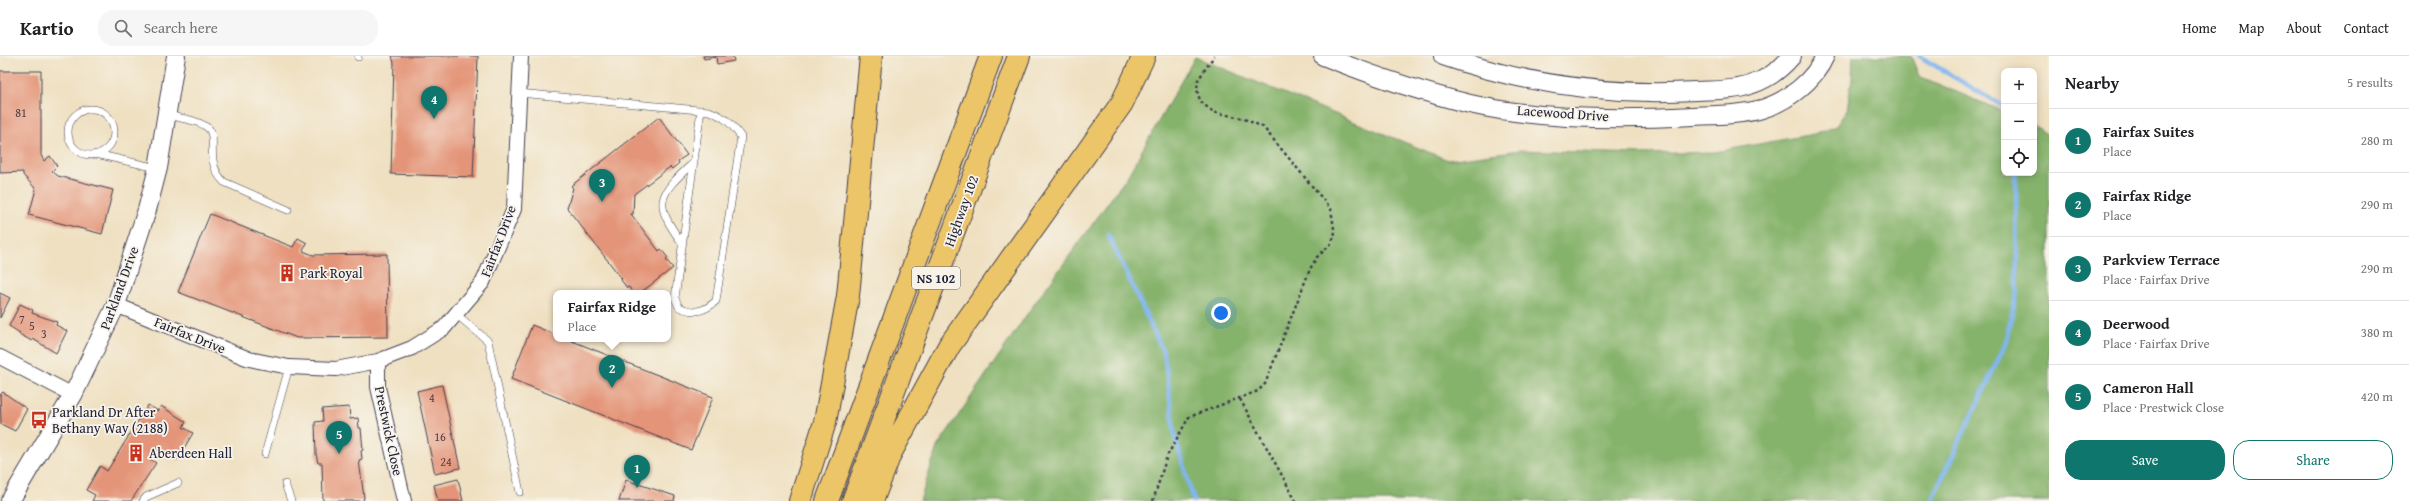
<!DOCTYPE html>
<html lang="en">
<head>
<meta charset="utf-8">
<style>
	:root { --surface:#fff; --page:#f6f6f6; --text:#202124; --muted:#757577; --line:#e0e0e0; --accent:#0f766e }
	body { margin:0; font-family:"Gentium Book Plus",serif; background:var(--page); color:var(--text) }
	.controls { position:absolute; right:12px; top:12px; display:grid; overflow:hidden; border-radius:8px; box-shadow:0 2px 10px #0003 }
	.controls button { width:36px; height:36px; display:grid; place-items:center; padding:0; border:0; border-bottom:1px solid var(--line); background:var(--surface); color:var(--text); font:20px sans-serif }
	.you { position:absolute; left:1221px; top:257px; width:14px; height:14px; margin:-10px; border:3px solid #fff; border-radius:50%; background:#1a73e8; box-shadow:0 0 0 6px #1a73e833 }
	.badge { display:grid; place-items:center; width:26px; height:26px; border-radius:50%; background:var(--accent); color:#fff; font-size:13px; font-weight:700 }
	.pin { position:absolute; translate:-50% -33px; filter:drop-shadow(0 1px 2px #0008) }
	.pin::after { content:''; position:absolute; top:21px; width:14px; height:12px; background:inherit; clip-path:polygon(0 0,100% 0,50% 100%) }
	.popup { position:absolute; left:553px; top:234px; width:118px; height:52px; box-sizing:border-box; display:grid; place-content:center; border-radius:8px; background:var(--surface); filter:drop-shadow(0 1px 3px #0005); font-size:13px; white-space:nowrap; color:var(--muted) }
	.popup b { font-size:15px; color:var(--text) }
	.popup::after { content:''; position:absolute; left:50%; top:100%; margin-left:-8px; border:8px solid transparent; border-top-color:var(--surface) }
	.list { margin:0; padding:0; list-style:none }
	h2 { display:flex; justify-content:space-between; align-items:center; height:52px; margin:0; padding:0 16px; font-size:17px }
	h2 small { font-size:13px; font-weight:400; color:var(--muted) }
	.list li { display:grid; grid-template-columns:26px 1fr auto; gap:12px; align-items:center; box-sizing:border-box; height:64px; padding:0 16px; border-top:1px solid var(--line) }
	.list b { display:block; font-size:15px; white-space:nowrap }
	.list p { margin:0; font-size:13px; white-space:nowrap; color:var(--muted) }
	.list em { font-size:13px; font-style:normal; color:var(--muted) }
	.actions { display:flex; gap:8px; padding:12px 16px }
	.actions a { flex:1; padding:9px 0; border:1px solid var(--accent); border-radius:16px; text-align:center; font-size:14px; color:var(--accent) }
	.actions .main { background:var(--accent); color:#fff }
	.icon { flex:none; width:22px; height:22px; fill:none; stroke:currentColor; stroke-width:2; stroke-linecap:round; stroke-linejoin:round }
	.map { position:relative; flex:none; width:2049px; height:445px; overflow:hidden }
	header { display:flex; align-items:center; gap:24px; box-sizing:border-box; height:56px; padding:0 20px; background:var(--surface); border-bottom:1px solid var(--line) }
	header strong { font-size:19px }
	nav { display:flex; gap:22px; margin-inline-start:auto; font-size:14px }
	.search { width:280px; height:36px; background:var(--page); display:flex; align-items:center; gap:10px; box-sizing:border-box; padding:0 14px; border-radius:16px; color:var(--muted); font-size:15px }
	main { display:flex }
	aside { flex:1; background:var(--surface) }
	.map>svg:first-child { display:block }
	.forest { fill:#86b36c; stroke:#546a54 }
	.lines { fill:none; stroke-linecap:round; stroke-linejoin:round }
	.stream { stroke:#81b6f0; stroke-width:4.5 }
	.building { fill:#e49478 }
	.service-casing { stroke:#413e4f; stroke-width:8 }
	.minor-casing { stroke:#413e4f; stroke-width:16 }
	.tertiary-casing { stroke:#413e4f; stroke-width:20 }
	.motorway-casing { stroke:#413e4f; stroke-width:24 }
	.path { stroke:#413e4f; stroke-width:2.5; stroke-dasharray:3 3; stroke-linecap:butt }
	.service { stroke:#fff; stroke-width:7 }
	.minor { stroke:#fff; stroke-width:14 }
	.tertiary { stroke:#fff; stroke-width:18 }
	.motorway { stroke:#edc569; stroke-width:22 }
	.labels { text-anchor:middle; stroke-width:3.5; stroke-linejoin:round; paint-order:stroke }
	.number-label { font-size:12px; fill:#523e4a }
	.shield { fill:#f7f3e8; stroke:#62616f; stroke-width:1 }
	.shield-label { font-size:13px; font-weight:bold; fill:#22223b }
	.street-label { font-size:14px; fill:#22223b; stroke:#f7f3e8 }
	.poi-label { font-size:14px; fill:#22223b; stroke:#f7f3e8; text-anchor:start }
</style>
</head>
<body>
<header>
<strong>Kartio</strong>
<div class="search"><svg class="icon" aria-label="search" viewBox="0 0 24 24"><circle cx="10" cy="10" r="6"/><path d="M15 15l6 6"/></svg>Search here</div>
<nav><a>Home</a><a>Map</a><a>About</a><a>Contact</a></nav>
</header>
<main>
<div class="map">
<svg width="2049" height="445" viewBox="0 0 2049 445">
	<rect width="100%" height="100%" fill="#f7f3e8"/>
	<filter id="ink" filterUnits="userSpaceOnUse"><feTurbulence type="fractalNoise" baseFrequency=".025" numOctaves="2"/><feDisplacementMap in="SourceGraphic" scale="8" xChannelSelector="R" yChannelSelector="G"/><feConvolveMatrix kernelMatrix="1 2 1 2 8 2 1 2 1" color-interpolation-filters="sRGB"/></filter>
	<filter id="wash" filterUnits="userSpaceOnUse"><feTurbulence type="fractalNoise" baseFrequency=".012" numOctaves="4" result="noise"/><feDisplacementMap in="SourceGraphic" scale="16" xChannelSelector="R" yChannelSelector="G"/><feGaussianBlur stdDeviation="0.9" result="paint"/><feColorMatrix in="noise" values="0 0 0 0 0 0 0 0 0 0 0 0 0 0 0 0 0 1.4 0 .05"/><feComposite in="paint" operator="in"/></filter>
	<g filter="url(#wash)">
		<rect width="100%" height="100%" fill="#efe0c1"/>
		<!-- forest -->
		<path class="forest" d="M 1853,0 L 1911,0 L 1919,20 L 2004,56 L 2004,117 L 2034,117 L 2034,69 L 2049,80 L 2049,445 L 920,445 L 937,391 L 1032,251 L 1127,121 L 1195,1 L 1448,104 L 1520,94 L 1640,98 L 1715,96 L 1814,78 L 1836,70 L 1847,54 L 1852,22 Z"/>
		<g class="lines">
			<!-- stream -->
			<path class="stream" d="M 1919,0 L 2004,51
				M 1108,178 L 1164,297 L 1175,381 L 1194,445
				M 1931,445 L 2005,289 L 2017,236 L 2016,117"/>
		</g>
		<g id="blocks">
			<!-- building -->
			<path class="building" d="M 392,0 L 478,0 L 473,121 L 391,118 L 394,7 Z
				M 703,0 L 733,0 L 734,5 L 717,8 L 716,1 L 704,3 Z
				M 0,15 L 41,15 L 41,99 L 44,105 L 50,100 L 57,110 L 52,115 L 58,120 L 113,134 L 102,178 L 29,159 L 36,133 L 23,119 L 23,116 L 0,117 Z
				M 659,61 L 687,99 L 678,105 L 679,107 L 672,113 L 670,111 L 634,138 L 633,158 L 631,158 L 659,195 L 661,193 L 668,202 L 666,204 L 673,212 L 640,237 L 633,237 L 629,231 L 627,232 L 621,224 L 622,223 L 567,152 L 573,132 L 571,130 Z
				M 210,158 L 293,191 L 298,182 L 307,187 L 303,195 L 313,199 L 387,198 L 388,281 L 297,282 L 178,236 Z
				M 0,237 L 10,242 L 0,262 Z
				M 20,248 L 33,254 L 32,257 L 57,266 L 56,269 L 67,275 L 56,297 L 33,283 L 32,285 L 19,278 L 20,277 L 9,270 Z
				M 532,269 L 556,279 L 556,283 L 567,283 L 713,341 L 691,394 L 511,323 Z
				M 442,329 L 460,412 L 435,418 L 417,335 Z
				M 3,336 L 27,353 L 15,375 L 1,368 L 0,339 Z
				M 148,349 L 158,355 L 161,350 L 186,366 L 183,371 L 193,377 L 177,404 L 157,391 L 150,403 L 156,407 L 131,445 L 92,445 L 95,439 L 86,434 L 100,410 L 107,415 Z
				M 349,351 L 350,363 L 358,362 L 359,372 L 361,372 L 363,394 L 361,395 L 362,403 L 359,404 L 364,442 L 363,445 L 323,445 L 322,407 L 318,407 L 316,398 L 315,366 L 323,365 L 322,353 Z
				M 458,423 L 463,445 L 438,445 L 434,429 Z
				M 626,424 L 675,440 L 674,445 L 619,445 Z"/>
		</g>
	</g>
	<g filter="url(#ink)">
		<use href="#blocks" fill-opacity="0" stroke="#413e4f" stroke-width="1"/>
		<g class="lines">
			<!-- service casing -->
			<g class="service-casing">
				<path id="service" d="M 358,0 L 358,1
					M 519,37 L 709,55 C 725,61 731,67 741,81 L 716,245 C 704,256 694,258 679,251 L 675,242 L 701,54
					M68 76a23 23 0 1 1 46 0a23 23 0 1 1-46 0Z
					M 167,59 C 179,62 200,64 209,73 C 218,83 204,106 224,126 L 288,154
					M 96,98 L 157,112
					M 682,187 C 653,147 657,140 693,107
					M 456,258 L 488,285 L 520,436
					M 265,398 L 289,311
					M 285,428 L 291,445
					M 143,445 L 146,441 L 178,427"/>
			</g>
			<!-- minor casing -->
			<g class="minor-casing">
				<path id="minor" d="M 116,249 L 249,303 L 289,311 L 336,313 L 378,305 L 412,292 L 444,272 L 483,226 L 514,153 L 521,0
					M 0,301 L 73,339
					M 378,305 L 378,331 L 404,445"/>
			</g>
			<!-- tertiary casing -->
			<g class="tertiary-casing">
				<path id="tertiary" d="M 1323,0 C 1371,19 1420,36 1470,48 C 1539,64 1623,64 1693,60 C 1716,59 1740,59 1762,53 C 1788,45 1814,25 1825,0
					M 1443,0 C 1524,28 1610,40 1696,35 C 1714,34 1734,35 1750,29 C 1766,24 1781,13 1792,0
					M 10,445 L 73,339 L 116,249 L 147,154 L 158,112 L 176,0"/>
			</g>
			<!-- motorway casing -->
			<g class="motorway-casing">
				<path id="motorway" d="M 800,445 L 825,366 L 848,240 L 871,0
					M 827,445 L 991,0
					M 853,445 L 1019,0
					M 872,445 L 890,398 L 949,290 L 1122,47 L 1144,0"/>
			</g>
			<!-- path -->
			<path class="path" d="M 1240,343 L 1296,445
				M 1153,445 L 1167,400 L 1189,361 L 1258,335 L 1265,328 L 1310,213 L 1317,201 L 1330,189 L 1335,179 L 1331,153 L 1263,71 L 1242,62 L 1213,56 L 1200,45 L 1197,33 L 1198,24 L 1214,0"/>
			<!-- service -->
			<use href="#service" class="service"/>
			<!-- minor -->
			<use href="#minor" class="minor"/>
			<!-- tertiary -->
			<use href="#tertiary" class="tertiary"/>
			<!-- motorway -->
			<use href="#motorway" class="motorway"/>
		</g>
	</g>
	<!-- icons -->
	<defs>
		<g id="building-bare" transform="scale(1.38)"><path d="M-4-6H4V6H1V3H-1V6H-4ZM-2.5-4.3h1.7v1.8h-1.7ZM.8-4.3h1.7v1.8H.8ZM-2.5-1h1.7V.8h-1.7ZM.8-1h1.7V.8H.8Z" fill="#c8321e" stroke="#f7f3e8" stroke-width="2.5" paint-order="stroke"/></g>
		<g id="bus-bare" transform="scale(1.38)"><path d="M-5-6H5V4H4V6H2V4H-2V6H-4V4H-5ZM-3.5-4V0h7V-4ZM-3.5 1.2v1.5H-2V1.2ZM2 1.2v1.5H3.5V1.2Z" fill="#c8321e" stroke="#f7f3e8" stroke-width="2.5" paint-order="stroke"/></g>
	</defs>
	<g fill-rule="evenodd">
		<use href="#building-bare" x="287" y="217"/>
		<use href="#bus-bare" x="39" y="364"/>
		<use href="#building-bare" x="136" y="397"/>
	</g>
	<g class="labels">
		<!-- number labels -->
		<g class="number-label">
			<text x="21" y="61">81</text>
			<text x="22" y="268">7</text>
			<text x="32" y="274">5</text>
			<text x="44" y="282">3</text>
			<text x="432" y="346">4</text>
			<text x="440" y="385">16</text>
			<text x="446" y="410">24</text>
		</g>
		<!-- shield labels -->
		<rect class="shield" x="912" y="211" width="48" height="22" rx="3"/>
		<g class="shield-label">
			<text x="936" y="227">NS 102</text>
		</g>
		<!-- street labels -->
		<g class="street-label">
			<text transform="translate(1563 57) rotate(4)" y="5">Lacewood Drive</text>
			<text transform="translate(961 155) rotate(-70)" y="5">Highway 102</text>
			<text transform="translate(498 185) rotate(-69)" y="5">Fairfax Drive</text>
			<text transform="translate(119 232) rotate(-70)" y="5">Parkland Drive</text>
			<text transform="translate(190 279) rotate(22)" y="5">Fairfax Drive</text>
			<text transform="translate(389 375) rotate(78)" y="5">Prestwick Close</text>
		</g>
		<!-- poi labels -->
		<g class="poi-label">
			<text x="300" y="222">Park Royal</text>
			<text x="52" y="361">Parkland Dr After<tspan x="52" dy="16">Bethany Way (2188)</tspan></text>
			<text x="149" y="402">Aberdeen Hall</text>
		</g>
	</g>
</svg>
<div class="controls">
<button>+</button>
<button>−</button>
<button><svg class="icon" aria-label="locate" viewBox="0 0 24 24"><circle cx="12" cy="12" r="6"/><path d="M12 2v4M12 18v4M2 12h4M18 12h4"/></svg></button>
</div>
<div class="you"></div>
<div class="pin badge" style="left:637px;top:432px">1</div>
<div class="pin badge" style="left:612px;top:332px">2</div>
<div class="popup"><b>Fairfax Ridge</b>Place</div>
<div class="pin badge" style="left:602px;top:146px">3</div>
<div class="pin badge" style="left:434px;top:63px">4</div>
<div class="pin badge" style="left:339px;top:398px">5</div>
</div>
<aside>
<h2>Nearby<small>5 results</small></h2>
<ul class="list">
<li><span class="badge">1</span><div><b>Fairfax Suites</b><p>Place</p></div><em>280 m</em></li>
<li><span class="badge">2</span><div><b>Fairfax Ridge</b><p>Place</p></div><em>290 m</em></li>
<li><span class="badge">3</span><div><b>Parkview Terrace</b><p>Place · Fairfax Drive</p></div><em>290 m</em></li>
<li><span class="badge">4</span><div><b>Deerwood</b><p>Place · Fairfax Drive</p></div><em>380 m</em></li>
<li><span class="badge">5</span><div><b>Cameron Hall</b><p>Place · Prestwick Close</p></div><em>420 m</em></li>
</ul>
<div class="actions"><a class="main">Save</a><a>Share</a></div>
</aside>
</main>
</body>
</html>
